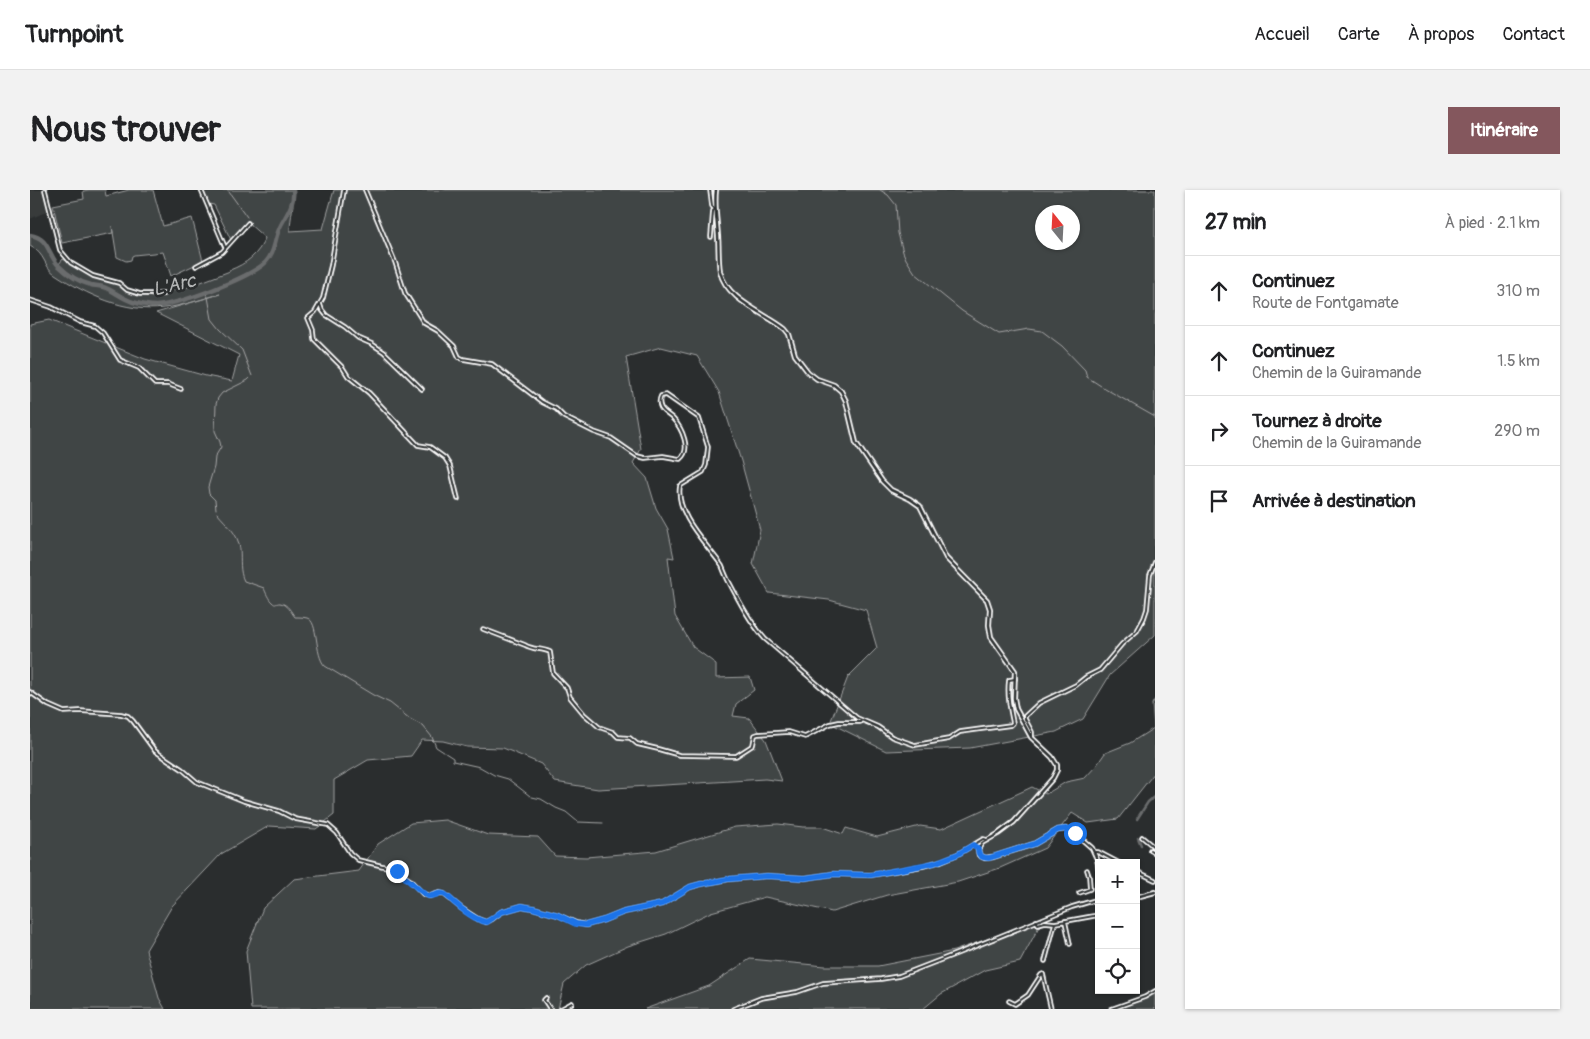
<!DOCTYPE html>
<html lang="fr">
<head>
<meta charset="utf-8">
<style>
	:root { --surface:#fff; --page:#f2f2f2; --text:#202124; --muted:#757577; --line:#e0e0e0; --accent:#84575d }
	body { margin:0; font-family:Pangolin,sans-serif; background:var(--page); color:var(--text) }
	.controls { position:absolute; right:15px; bottom:15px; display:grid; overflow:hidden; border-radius:0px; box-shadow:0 1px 4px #0004 }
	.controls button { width:45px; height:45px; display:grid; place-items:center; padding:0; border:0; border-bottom:1px solid var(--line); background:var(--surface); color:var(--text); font:25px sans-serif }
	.compass { position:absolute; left:1005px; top:15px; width:45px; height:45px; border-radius:50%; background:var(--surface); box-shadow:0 1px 4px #0004; rotate:342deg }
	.stop { position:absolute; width:15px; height:15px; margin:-11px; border:4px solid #1a73e8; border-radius:50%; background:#fff }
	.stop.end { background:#1a73e8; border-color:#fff; box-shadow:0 1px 5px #0008 }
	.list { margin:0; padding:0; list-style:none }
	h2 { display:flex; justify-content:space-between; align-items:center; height:65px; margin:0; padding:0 20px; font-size:21px }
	h2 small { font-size:16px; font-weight:400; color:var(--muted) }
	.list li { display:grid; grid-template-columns:32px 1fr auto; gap:15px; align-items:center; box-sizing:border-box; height:70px; padding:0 20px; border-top:1px solid var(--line) }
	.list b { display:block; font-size:19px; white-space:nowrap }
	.list p { margin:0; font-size:16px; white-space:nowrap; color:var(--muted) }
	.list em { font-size:16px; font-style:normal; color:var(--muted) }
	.icon { flex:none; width:28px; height:28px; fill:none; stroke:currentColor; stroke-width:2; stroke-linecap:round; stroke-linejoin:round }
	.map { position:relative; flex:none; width:1125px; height:819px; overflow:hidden; border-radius:0px }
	header { display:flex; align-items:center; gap:30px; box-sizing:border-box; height:70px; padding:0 25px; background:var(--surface); border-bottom:1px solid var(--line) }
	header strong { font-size:24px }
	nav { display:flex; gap:28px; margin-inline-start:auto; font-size:18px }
	.intro { display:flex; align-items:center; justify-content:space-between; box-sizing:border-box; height:120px; padding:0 30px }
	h1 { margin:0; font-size:35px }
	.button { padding:12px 22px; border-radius:0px; background:var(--accent); color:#fff; font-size:18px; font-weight:700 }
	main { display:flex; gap:30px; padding:0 30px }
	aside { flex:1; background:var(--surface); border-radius:0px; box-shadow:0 1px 4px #0004 }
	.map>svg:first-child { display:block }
	.built { fill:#373a3b }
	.green { fill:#414445; stroke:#a0a2a2; fill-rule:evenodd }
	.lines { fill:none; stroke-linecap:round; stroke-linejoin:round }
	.stream { stroke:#a6a7a7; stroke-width:1 }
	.canal { stroke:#6a6c6d; stroke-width:2.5 }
	.river { stroke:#6a6c6d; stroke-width:4.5 }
	.minor-casing { stroke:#fff; stroke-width:5.5 }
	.tertiary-casing { stroke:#fff; stroke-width:6 }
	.minor { stroke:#2a2d2e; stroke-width:2 }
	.tertiary { stroke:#2a2d2e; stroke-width:2.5 }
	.route { stroke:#1a73e8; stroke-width:6 }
	.labels { text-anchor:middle; stroke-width:5; stroke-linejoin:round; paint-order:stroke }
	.water-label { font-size:19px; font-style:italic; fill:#b4b6b6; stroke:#2a2d2e }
</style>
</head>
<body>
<header>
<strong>Turnpoint</strong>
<nav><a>Accueil</a><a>Carte</a><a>À propos</a><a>Contact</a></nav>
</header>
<div class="intro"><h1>Nous trouver</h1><a class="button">Itinéraire</a></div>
<main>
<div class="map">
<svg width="1125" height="819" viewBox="0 0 1125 819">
	<rect width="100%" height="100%" fill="#2a2d2e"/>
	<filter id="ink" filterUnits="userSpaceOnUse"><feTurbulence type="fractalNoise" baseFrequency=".02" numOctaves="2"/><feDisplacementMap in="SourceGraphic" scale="10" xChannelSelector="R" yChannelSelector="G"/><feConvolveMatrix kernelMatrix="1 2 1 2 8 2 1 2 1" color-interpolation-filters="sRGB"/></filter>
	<g filter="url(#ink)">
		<!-- built -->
		<path class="built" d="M 0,0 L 13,0 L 18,21 L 0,29 Z"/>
		<!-- green -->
		<path class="green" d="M 59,0 L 75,0 L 76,6 L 99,0 L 123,0 L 133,36 L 162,28 L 173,71 L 141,86 L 133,62 L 104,65 L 102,66 L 101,70 L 96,71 L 87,67 L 82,36 L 83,43 L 32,53 L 23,15 L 54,9 L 53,1 Z
			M 172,0 L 263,0 C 265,12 260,28 260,41 L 293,39 L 304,0 L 1125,0 L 1125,445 L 1080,485 L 1053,529 L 1026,542 L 940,558 L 856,561 L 800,533 L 818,487 L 847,458 L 836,420 L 799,410 L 739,403 L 723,374 L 730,340 L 711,271 L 689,202 L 667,166 L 631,157 L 596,167 L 611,259 L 603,273 L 617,288 L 626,318 L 638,339 L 644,368 L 638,367 L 645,426 L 663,457 L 686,474 L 686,488 L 720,487 L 724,500 L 706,514 L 703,526 L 719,528 L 736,550 L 752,591 L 735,589 L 568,599 L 525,592 L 511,574 L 473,558 L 437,557 L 413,551 L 392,550 L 381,566 L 338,570 L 304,590 L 304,625 L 286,639 L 239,636 L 191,664 L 142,716 L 116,760 L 129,808 L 135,819 L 0,819 L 0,134 L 19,130 L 115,169 L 176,186 L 202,191 L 209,165 L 126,123 L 190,104 C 171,109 153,116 134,118 C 95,123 57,105 25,84 C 13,76 16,64 0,56 L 0,45 C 17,47 19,61 28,75 L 33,69 L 62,86 L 87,94 L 100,103 L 122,107 L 135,106 L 134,102 L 158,97 L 200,81 L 200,80 C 216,74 229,64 235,48 L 218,33 L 205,44 L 201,50 L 184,15 L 179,14 ZM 1012,22 L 1042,22 L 1042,52 L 1012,52 Z
			M 1125,509 L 1125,582 L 1088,629 L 1058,633 L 1042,623 L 1015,658 L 970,678 L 928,692 L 857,705 L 802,722 L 735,707 L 681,722 L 636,744 L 598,756 L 556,775 L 534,794 L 528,819 L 221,819 L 216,761 L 233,718 L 264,689 L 329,681 L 348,654 L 381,633 L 415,630 L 458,645 L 508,647 L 525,666 L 556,667 L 626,661 L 705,637 L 748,634 L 773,637 L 792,637 L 813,644 L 816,638 L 847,647 L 890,636 L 911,639 L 1002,597 L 1016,604 L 1036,592 L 1055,588 L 1066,576 L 1075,563 L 1100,553 L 1124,538 L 1122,514 Z
			M 1012,731 L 990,772 L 955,780 L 911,804 L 893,819 L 615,819 L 679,796 L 720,769 L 795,776 L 848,776 L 924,761 L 976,742 Z
			M 1125,803 L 1125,819 L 1083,819 L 1108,811 Z"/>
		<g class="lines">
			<!-- stream -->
			<path class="stream" d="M 850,0 L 858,5 L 866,15 L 868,43 L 873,62 L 876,69 L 885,83 L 932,121 L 969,144 L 999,139 L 1012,141 L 1032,156 L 1055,180 L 1057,187 L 1074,198 L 1125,227
				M 199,2 L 217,27
				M 175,102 L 178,107 L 182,129 L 190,139 L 212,160 L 222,186 L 218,190 L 192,203 L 188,208 L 186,214 L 185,241 L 190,252 L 191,257 L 185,267 L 184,277 L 178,297 L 179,304 L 185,310 L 186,319
				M 187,323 C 197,335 208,343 210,359 C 211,370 209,381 214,391 L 234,398 C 235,401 239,410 242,412 C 246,416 245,413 250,413 C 258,414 261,422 265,427 C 269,427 273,427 277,428 C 289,431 284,465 295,476 L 343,505 L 360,513 L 380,529 L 393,536 L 402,547 L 406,557 L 423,568 L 423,571 L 450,577 L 464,585 L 478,589 L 500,606
				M 502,607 L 511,609 L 526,618 L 536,622 L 548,632 L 573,633"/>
			<!-- canal -->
			<path class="canal" d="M 1107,629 L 1118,612 L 1125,606
				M 1108,648 L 1111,655"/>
			<!-- river -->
			<path class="river" d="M 0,45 C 20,48 17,64 29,76 C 38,85 49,92 61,95 C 66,96 72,96 76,98 C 85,102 93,109 103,112 C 110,114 118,116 126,116 C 150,114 217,89 235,73 C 246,62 244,48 251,35 C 257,24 265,13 263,0"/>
			<!-- minor casing -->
			<g class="minor-casing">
				<path id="minor" d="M 15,0 L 30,60 L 41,73 L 63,86 L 89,93 L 97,100 L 110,104 L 134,104
					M 171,0 L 195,57
					M 314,0 L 301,75 L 293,108 L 285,122 L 278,128 L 283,140 L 284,149 L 313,178 L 318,186 L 339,203 L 388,255 L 400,257 L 415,268 L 420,276 L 428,309
					M 335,0 L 365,72 L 375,103 L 394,133 L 408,141 L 424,156 L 429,167 L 433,169 L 462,174 L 512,212 L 526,219 L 534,227 L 564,242 L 581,248 L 607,266 L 615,268 L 633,266 L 650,269 C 662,260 652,238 643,229 C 639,225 634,223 631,218 C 629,214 629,210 631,206 L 636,205 L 669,228 L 678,257 L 676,275 L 673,282 L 650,296 C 645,325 677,354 692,376 C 694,381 696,386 698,390 C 709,411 720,432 735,449 L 827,528 L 848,537 L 862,547 L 885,555 L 919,549 L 930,542 L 981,535 L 983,533 C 980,519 977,505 979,490 L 985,489
					M 680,0 L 682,16 L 685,19 L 683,21 L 681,47
					M 166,76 L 192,62 L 218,33
					M 0,110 L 21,117 L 50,132 L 65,136 L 73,143 L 90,170 L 109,178 L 125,194 L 138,194 L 151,199
					M 290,114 L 292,120 L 296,125 L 315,137 L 328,148 L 342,154 L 354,162 L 392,199
					M 453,439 L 495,455 C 503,460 511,458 520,462 L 523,483 L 537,498 L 540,507 L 554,524 L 569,537 L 583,542 L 588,547 L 600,548 L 607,554 L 628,559 L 649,565 L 706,566 L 723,555 L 725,545 L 728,544 L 759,542 L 775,547 L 800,534 L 809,532 L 830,532 L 831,530
					M 0,502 L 18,515 L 34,522 L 50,521 L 91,524 L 98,526 L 103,531 L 125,561 L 152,579 L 167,592 L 214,611 L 249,621 L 265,629 L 298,635 L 307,643 L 320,663 L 328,670 L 357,677 L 367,681 L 380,690 L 393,704 L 400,706 L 409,703 L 414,704 L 431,718 L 448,729 L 456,732 L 462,729 L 471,722 L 492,716 L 503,718 L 528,725 L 546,733 L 556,735 L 574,730 L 594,722 L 632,714 L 660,697 L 671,694 L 699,689 L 737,686 L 775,688 L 803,684 L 841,685 L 893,676 L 911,671 L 928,664 L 953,649 L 957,650
					M 1002,547 L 1002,542 L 995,529 L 995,526 L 1009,513 L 1046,495 L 1056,487 L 1070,480 L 1092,454 L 1107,441 L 1114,428 L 1117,419 L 1120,385 L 1125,372
					M 1112,647 L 1125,658
					M 1120,660 L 1125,663
					M 1065,662 L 1068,662 L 1089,673
					M 1106,681 L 1125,690
					M 1049,703 L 1060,699 L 1059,686 L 1057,680
					M 1006,731 L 1008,734 L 1015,732 L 1025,733 L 1069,725
					M 1035,731 L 1040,754
					M 1015,771 L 1025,733
					M 516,808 L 514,810 L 520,819
					M 979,811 L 985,814 L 998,805 L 1011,785 L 1013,784 L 1021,819
					M 531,819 L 542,813
					M 703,819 L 731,808 L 767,802 L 793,793 L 851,789 L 869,786 L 926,764 L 1042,717 L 1069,709
					M 1081,819 L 1115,807 L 1125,801"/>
			</g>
			<!-- tertiary casing -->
			<g class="tertiary-casing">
				<path id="tertiary" d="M 686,0 C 684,16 687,31 688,46 C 689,58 688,70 690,81 C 696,110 735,123 755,139 L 759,144 L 765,165 L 778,182 L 787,189 L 804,195 L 811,201 L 816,211 L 826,253 L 852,291 L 861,300 L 880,309 L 890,316 L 916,368 L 957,410 L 960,419 L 959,435 L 961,447 L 985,481 L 984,508 L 986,519 L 1001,547 L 1022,567 L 1027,575 L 1027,580 L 1023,588 L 984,632 L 968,644 L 952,653 L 948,659 L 949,665 L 955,668 L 963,667 L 1004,654 L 1028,640 L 1036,639 L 1045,643 L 1062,658 L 1067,669 L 1069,680
					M 1106,707 L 1125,702"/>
			</g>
			<!-- minor -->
			<use href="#minor" class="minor"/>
			<!-- tertiary -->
			<use href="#tertiary" class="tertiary"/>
		</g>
	</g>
	<g class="lines" filter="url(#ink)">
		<!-- route -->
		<path class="route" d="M 367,681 C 373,685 395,706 398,706 C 404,707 408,702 414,704 C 418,706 422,711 426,714 C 434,721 447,731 457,732 L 471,722 L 492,716 L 503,718 L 528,725 L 546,734 L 556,735 L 574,730 L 594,722 L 632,714 L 660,697 L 671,694 L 698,689 L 737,686 L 775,688 L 803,684 L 841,685 L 904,673 L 928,664 L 943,655 L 948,659 C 948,666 953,668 959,668 L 1004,654 L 1028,640 L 1036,639 L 1045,643"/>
	</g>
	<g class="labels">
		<!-- water labels -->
		<g class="water-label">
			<text transform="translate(144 94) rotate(-13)" y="7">L'Arc</text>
		</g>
	</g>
</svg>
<div class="controls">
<button>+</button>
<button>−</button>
<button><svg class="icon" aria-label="locate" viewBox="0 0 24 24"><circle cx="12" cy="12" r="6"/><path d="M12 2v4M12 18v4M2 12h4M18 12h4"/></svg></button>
</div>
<svg class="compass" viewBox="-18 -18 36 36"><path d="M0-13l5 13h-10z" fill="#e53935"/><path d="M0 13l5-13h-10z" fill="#757577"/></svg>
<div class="stop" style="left:1045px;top:643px"></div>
<div class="stop end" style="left:367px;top:681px"></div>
</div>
<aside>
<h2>27 min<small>À pied · 2.1 km</small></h2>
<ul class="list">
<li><svg class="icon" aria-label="ahead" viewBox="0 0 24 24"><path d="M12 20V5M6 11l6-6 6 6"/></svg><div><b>Continuez</b><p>Route de Fontgamate</p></div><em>310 m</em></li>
<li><svg class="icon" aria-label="ahead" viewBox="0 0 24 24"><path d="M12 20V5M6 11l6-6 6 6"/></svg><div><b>Continuez</b><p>Chemin de la Guiramande</p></div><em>1.5 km</em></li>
<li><svg class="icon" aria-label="right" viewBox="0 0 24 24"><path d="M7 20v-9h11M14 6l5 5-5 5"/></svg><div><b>Tournez à droite</b><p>Chemin de la Guiramande</p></div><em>290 m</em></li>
<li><svg class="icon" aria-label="arrive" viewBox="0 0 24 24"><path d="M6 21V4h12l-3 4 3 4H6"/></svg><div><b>Arrivée à destination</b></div></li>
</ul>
</aside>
</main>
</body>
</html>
